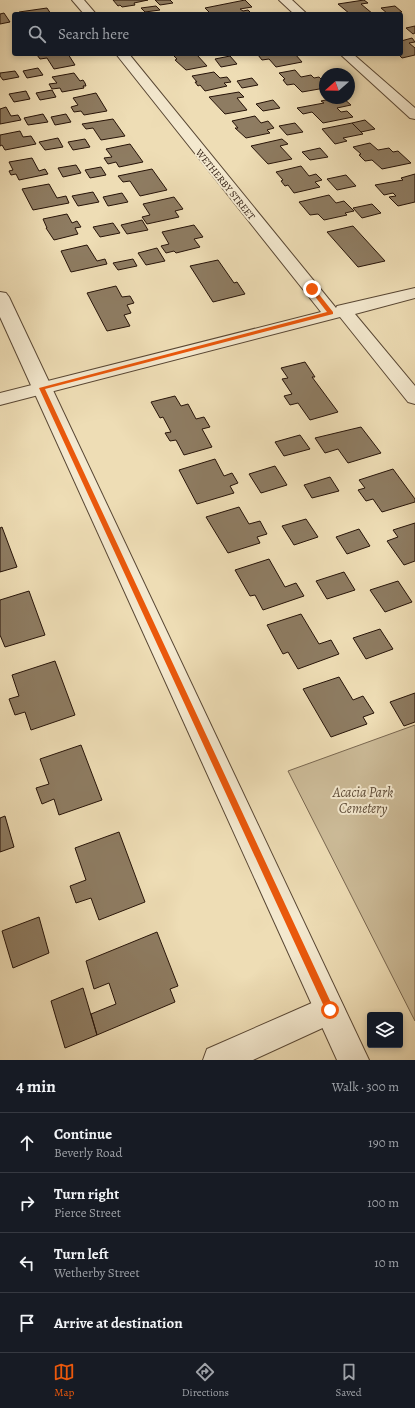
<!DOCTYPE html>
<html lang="en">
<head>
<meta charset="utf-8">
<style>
	:root { --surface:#171b24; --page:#20242c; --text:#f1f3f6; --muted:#9ea1a6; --line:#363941; --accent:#ea580c }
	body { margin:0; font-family:Alegreya,serif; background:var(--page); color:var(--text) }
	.controls { position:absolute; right:12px; bottom:12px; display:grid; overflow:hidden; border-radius:4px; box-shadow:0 2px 6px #0003 }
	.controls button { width:36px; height:36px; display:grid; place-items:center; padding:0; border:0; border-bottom:1px solid var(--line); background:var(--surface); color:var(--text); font:20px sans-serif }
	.compass { position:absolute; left:319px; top:68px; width:36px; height:36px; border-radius:50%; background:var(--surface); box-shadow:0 2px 6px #0003; rotate:250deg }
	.stop { position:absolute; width:12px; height:12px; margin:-9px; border:3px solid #ea580c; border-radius:50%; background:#fff }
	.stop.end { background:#ea580c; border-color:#fff; box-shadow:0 1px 4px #0008 }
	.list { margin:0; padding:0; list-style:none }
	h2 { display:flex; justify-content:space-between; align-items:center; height:52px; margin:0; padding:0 16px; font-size:17px }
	h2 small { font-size:13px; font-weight:400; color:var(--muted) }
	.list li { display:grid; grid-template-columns:26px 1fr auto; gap:12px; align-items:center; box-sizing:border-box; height:60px; padding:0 16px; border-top:1px solid var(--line) }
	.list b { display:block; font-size:15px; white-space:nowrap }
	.list p { margin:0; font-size:13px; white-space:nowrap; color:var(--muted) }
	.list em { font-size:13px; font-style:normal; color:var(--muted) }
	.icon { flex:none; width:22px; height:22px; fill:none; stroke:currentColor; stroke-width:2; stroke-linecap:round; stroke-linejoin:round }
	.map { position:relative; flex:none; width:415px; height:1060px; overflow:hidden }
	.search { position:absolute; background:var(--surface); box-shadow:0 2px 6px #0003; left:12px; right:12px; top:12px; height:44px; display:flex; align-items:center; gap:10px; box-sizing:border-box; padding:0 14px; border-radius:4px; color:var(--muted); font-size:15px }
	.sheet { height:292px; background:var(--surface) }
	nav { display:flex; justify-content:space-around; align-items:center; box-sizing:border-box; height:56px; border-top:1px solid var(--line); background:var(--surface); font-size:11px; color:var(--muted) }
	nav a { display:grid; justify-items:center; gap:2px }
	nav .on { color:var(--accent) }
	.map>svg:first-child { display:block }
	.green { fill:#ccbb98; stroke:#796750 }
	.building { fill:#8e7c62; stroke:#261308 }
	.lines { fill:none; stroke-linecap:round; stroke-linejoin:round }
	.minor-casing { stroke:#584633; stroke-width:2 }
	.tertiary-casing { stroke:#584633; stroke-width:2 }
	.minor { fill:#f4e9cf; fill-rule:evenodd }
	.tertiary { fill:#f4e9cf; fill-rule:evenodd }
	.route { fill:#ea580c }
	.labels { text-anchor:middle; stroke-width:4; stroke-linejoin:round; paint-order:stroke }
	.far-street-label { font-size:10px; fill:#261308; stroke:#f4e9cf }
	.near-park-label { font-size:14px; font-style:italic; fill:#604e3a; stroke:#f4e9cf }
</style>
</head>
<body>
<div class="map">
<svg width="415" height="1060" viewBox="0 0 415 1060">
	<rect width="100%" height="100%" fill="#eeddb5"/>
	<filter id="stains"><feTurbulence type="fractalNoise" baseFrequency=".005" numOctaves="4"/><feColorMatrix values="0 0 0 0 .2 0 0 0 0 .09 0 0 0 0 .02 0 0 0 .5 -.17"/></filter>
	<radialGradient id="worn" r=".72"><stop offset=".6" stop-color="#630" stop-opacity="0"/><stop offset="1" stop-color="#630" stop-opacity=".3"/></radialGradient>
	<!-- green -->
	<path class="green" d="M 415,725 L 415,1021 L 288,771 Z"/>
	<!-- building -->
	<path class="building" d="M 113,0 L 148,0 L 134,3 L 135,5 L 122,7 L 120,5 L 118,6 Z
		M 155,0 L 170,0 L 173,3 L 160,5 Z
		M 245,0 L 252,7 L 240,9 L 243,11 L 248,10 L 252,14 L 211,14 L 205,8 Z
		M 364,0 L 368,3 L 361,4 L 373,14 L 350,14 L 338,4 Z
		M 156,6 L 160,10 L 145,12 L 141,8 Z
		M 395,6 L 402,12 L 388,14 L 381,8 Z
		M 47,8 L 51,14 L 20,14 L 19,12 Z
		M 4,13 L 10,22 L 0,24 L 0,14 Z
		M 415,26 L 415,33 L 413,34 L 406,28 Z
		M 412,38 L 415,42 L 409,43 L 415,48 L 415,55 L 402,58 L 398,54 L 401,54 L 401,41 Z
		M 43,54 L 68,54 L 75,65 L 54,69 L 47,58 L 40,59 L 37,55 Z
		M 204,54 L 197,55 L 207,66 L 186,70 L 175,60 L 177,59 L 173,55 Z
		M 260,54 L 295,54 L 302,62 L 276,67 L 269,59 L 262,60 L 258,55 Z
		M 230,56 L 237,64 L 221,67 L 215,59 Z
		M 38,68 L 43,75 L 27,78 L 23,71 Z
		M 295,70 L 301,77 L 311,75 L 314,78 L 319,77 L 325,83 L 325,88 L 302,92 L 294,84 L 287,85 L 283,80 L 285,79 L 279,73 Z
		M 15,71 L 19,77 L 3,80 L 0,76 L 0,73 Z
		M 214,72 L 220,78 L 227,77 L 231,82 L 224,83 L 227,86 L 205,91 L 200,85 L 198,86 L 195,82 L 197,82 L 192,76 Z
		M 74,73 L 80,81 L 83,80 L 85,83 L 86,86 L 83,86 L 84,88 L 62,92 L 60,88 L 52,89 L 49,84 L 57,83 L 52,77 Z
		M 252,78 L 258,85 L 242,88 L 237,81 Z
		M 52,90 L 56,97 L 40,100 L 36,93 Z
		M 26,91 L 30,99 L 14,102 L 9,94 Z
		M 239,92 L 244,97 L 237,98 L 247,110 L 225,114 L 209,97 Z
		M 96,93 L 107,111 L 84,115 L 81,111 L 74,112 L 71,107 L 78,105 L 73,98 Z
		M 335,98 L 343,98 L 351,105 L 337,108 L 341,112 L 347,111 L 353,117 L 323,123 L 312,112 L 303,114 L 297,108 L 324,103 L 321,101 Z
		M 273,100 L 280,108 L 263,111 L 256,104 Z
		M 6,107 L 11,116 L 18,115 L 21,120 L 0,124 L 0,109 Z
		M 43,114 L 48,122 L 28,125 L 24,118 Z
		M 66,114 L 71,122 L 55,125 L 51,117 Z
		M 255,116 L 261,123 L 268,121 L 274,128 L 267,130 L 270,133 L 246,138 L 235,128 L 238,128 L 232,121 Z
		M 113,119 L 125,136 L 101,140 L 93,128 L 86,129 L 82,124 Z
		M 365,120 L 375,129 L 361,132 L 352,123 Z
		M 295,123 L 303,132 L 287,135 L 279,126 Z
		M 352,123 L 363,134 L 343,138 L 347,141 L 335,144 L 322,129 Z
		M 20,131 L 23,137 L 31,136 L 36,144 L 5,150 L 2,145 L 0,146 L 0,135 Z
		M 58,138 L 63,147 L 45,150 L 39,142 Z
		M 85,139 L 90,147 L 73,150 L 68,142 Z
		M 282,139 L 288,144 L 280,146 L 292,159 L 268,164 L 251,146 Z
		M 370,143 L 378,150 L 389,148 L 393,152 L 398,151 L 411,163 L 382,169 L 372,160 L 365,161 L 359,155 L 361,154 L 353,147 Z
		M 130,144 L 143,162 L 119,167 L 116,162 L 108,164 L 104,158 L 112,157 L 106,149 Z
		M 320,148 L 328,157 L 310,160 L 302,152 Z
		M 32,158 L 39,171 L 45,169 L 48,174 L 19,180 L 16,174 L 11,175 L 9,171 L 13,170 L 9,162 Z
		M 76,165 L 81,173 L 63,177 L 58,168 Z
		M 301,166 L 309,176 L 316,174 L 322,180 L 315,182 L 320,187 L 294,193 L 288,185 L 285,186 L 281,181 L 283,180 L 276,172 Z
		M 101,167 L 106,175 L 90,178 L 85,170 Z
		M 152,169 L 167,190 L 140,196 L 130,181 L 123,182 L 118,176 Z
		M 415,174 L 415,202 L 398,206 L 389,197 L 396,196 L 393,193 L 384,195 L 375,185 L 403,180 L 401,178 Z
		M 346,175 L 356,186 L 337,190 L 327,179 Z
		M 49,184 L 57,198 L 66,196 L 69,203 L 33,210 L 22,189 Z
		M 93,192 L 99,202 L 78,206 L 72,196 Z
		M 122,193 L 128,202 L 108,206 L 103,197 Z
		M 329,195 L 336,203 L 344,201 L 354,211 L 345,213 L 347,215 L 324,220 L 318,214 L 310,215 L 299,202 Z
		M 174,197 L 183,209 L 175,211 L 179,217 L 147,224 L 142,217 L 150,215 L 143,204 Z
		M 372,204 L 381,213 L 362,218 L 353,208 Z
		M 67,214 L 72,223 L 77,221 L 81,227 L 75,228 L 78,234 L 54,240 L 46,228 L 47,228 L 43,219 Z
		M 142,220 L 148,230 L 127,234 L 121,225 Z
		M 113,223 L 120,233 L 100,237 L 93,227 Z
		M 194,225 L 203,237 L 194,239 L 200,247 L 176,253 L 174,251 L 166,253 L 161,246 L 169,244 L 162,232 Z
		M 353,226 L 385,261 L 358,267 L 327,232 Z
		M 87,245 L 97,261 L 105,259 L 107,264 L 71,272 L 61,251 Z
		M 157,248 L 165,261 L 146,265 L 138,253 Z
		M 133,259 L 137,266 L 118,270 L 113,263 Z
		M 218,260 L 234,283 L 237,282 L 245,294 L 213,302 L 190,266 Z
		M 116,286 L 122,297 L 130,296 L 134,303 L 127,305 L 131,313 L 124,315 L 130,326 L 107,331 L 87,293 Z
		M 305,362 L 315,377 L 312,377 L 338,412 L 310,420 L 298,403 L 290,405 L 284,396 L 292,394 L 282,379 L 288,378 L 281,368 Z
		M 175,396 L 181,406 L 188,404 L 196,419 L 204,417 L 210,427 L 202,429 L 212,447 L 184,455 L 176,440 L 170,441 L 165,433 L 171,432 L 163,417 L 160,418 L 151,402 Z
		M 361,427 L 381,453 L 348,463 L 338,449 L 325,453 L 315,438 Z
		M 300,435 L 310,449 L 284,456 L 275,442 Z
		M 215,459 L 224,476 L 232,473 L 238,483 L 230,486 L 234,493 L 197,504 L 179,470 Z
		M 275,466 L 287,485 L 261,493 L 249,474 Z
		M 393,469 L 415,499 L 415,502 L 382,512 L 373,499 L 366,501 L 358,490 L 365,488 L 359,480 Z
		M 330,477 L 339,491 L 312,498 L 304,485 Z
		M 239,507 L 249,524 L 260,521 L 267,534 L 257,537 L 260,543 L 228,553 L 206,517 Z
		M 306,519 L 318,537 L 294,545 L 282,526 Z
		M 415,523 L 415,561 L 404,565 L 387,541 L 398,537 L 393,530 Z
		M 2,527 L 17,567 L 0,572 L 0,528 Z
		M 359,529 L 370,546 L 347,554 L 336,537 Z
		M 269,559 L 285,587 L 296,583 L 304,596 L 263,610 L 255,595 L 250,596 L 235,570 Z
		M 344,572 L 355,590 L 327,599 L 316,581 Z
		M 398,581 L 412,602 L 385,612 L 370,590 Z
		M 29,591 L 45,635 L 5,647 L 0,635 L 0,600 Z
		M 301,614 L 319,644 L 331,640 L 339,654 L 298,669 L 288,652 L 283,654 L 267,625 Z
		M 380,629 L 393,649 L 366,659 L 353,638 Z
		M 55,661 L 75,715 L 31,730 L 25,712 L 15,715 L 9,699 L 19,696 L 12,675 Z
		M 339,677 L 353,700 L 363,696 L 374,713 L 363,717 L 367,724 L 331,737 L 303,689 Z
		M 415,693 L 415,722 L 404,726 L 390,702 Z
		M 81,745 L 102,800 L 59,815 L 54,799 L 42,804 L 36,788 L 49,784 L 40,759 Z
		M 5,816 L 14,847 L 0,852 L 0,818 Z
		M 119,832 L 145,902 L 99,920 L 91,898 L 76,903 L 70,886 L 86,880 L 75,848 Z
		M 39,917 L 49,953 L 13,968 L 2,931 Z
		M 157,932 L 178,986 L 170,989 L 175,1002 L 97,1035 L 91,1014 L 116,1004 L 109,983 L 94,989 L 86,961 Z
		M 83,988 L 97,1035 L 65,1048 L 51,1001 Z"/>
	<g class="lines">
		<!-- minor casing -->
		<g class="minor-casing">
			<path id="minor" d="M 72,0 L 84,0 L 96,14 L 84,14 Z
				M 279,0 L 292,0 L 307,14 L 294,14 Z
				M 116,54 L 129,54 L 336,308 L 337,306 L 415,288 L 415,298 L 355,314 L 415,386 L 415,404 L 408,402 L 340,317 L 0,405 L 0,393 L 321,312 Z
				M 340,54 L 353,54 L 415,108 L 415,119 L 410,118 Z
				M 330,995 L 340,1000 L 345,1010 L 340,1020 L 253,1060 L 203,1060 L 207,1049 Z"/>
		</g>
		<!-- tertiary casing -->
		<g class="tertiary-casing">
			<path id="tertiary" d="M 0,292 L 6,293 L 9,297 L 369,1060 L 337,1060 L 0,317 Z"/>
		</g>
		<!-- minor -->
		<use href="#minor" class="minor"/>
		<!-- tertiary -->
		<use href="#tertiary" class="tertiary"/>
	</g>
	<!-- route -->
	<path class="route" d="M 310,288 L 314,288 L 333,312 L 333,314 L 45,389 L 333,1007 L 334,1010 L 333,1013 L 330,1015 L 327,1013 L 39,388 L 327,312 L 310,290 Z"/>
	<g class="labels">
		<!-- far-street labels -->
		<g class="far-street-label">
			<text transform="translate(226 184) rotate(51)" y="4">WETHERBY STREET</text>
		</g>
		<!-- near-park labels -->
		<g class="near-park-label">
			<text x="363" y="797">Acacia Park<tspan x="363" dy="16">Cemetery</tspan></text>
		</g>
	</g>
	<rect width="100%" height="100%" filter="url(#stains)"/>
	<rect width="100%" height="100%" fill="url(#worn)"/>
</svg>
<div class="controls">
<button><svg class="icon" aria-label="layers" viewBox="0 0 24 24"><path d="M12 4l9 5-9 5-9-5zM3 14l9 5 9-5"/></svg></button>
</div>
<svg class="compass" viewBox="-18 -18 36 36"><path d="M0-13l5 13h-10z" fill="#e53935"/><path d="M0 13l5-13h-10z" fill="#9ea1a6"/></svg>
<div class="stop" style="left:330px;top:1010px"></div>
<div class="stop end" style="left:312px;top:289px"></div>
<div class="search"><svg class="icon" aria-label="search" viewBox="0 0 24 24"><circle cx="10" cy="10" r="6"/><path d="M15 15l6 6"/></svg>Search here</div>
</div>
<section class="sheet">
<h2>4 min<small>Walk · 300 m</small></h2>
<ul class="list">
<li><svg class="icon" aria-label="ahead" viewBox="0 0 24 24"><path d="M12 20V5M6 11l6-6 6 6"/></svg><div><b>Continue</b><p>Beverly Road</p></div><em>190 m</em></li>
<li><svg class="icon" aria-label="right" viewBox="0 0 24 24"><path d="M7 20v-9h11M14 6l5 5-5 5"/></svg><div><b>Turn right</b><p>Pierce Street</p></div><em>100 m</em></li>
<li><svg class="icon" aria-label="left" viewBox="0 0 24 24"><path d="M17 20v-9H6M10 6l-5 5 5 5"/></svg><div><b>Turn left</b><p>Wetherby Street</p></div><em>10 m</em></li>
<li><svg class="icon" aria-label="arrive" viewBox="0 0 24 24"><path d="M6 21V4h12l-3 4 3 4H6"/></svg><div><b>Arrive at destination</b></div></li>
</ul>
</section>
<nav>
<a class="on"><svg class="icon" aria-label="map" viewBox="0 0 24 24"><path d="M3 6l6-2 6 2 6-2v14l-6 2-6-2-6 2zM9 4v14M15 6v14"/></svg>Map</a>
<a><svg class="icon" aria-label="directions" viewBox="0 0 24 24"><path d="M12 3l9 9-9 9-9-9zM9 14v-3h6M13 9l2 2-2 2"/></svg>Directions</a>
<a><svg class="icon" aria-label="saved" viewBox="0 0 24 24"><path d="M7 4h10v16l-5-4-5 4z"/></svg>Saved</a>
</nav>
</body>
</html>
